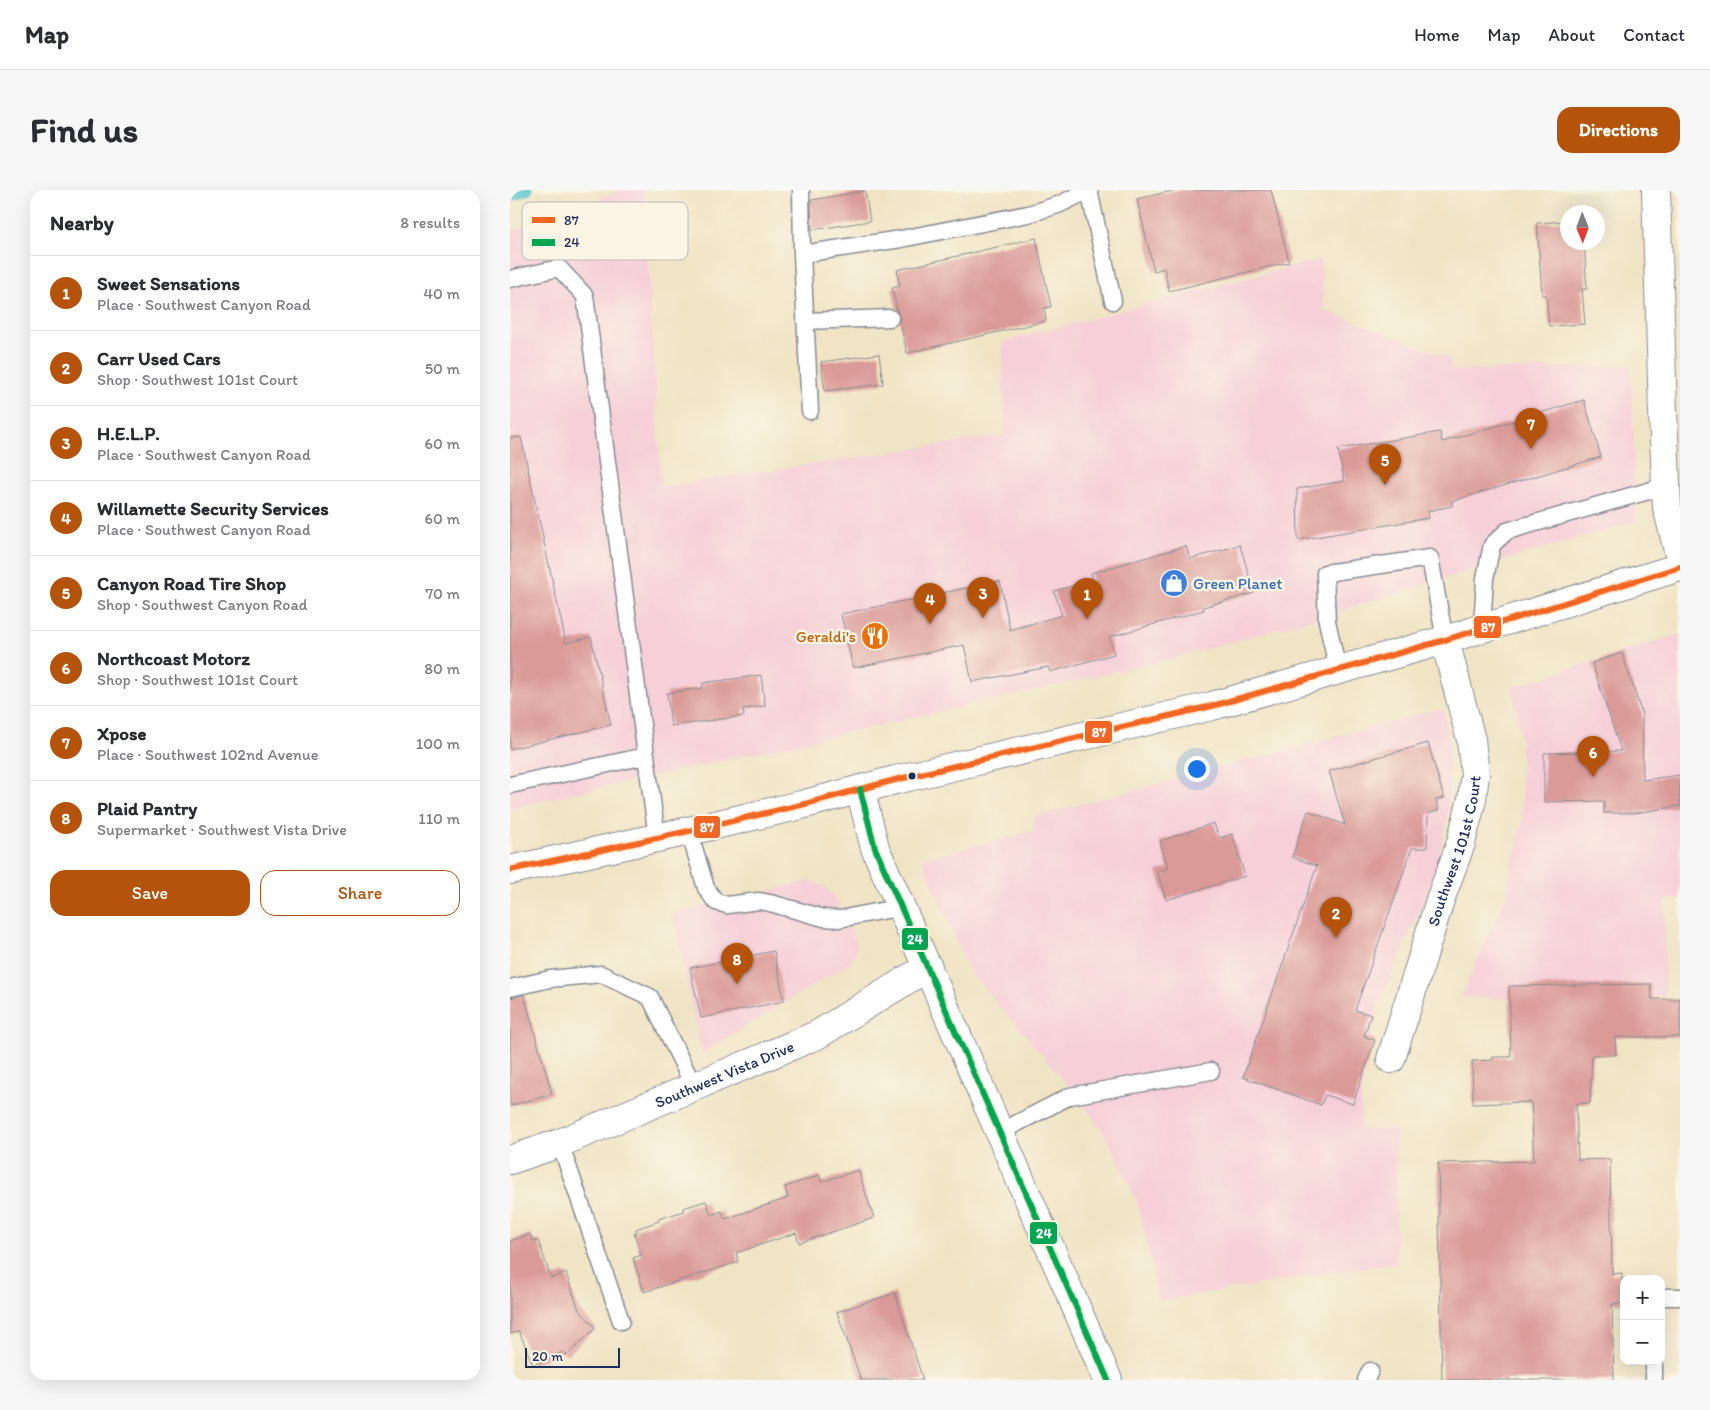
<!DOCTYPE html>
<html lang="en">
<head>
<meta charset="utf-8">
<style>
	:root { --surface:#fff; --page:#f7f7f7; --text:#2b2b33; --muted:#7c7c81; --line:#e1e1e2; --accent:#b45309 }
	body { margin:0; font-family:Itim,sans-serif; background:var(--page); color:var(--text) }
	.controls { position:absolute; right:15px; bottom:15px; display:grid; overflow:hidden; border-radius:10px; box-shadow:0 5px 20px #0002 }
	.controls button { width:45px; height:45px; display:grid; place-items:center; padding:0; border:0; border-bottom:1px solid var(--line); background:var(--surface); color:var(--text); font:25px sans-serif }
	.compass { position:absolute; left:1050px; top:15px; width:45px; height:45px; border-radius:50%; background:var(--surface); box-shadow:0 5px 20px #0002; rotate:179deg }
	.scale { position:absolute; left:15px; bottom:12px; width:95px; box-sizing:border-box; padding-left:5px; border:2px solid #1b2f5e; border-top:0; font-size:14px; line-height:18px; white-space:nowrap; color:#1b2f5e; -webkit-text-stroke:4px #fcf5e5; paint-order:stroke }
	.you { position:absolute; left:686px; top:578px; width:18px; height:18px; margin:-12px; border:4px solid #fff; border-radius:50%; background:#1a73e8; box-shadow:0 0 0 8px #1a73e833 }
	.badge { display:grid; place-items:center; width:32px; height:32px; border-radius:50%; background:var(--accent); color:#fff; font-size:16px; font-weight:700 }
	.pin { position:absolute; translate:-50% -41px; filter:drop-shadow(0 1px 2px #0008) }
	.pin::after { content:''; position:absolute; top:26px; width:18px; height:15px; background:inherit; clip-path:polygon(0 0,100% 0,50% 100%) }
	.list { margin:0; padding:0; list-style:none }
	h2 { display:flex; justify-content:space-between; align-items:center; height:65px; margin:0; padding:0 20px; font-size:21px }
	h2 small { font-size:16px; font-weight:400; color:var(--muted) }
	.list li { display:grid; grid-template-columns:32px 1fr auto; gap:15px; align-items:center; box-sizing:border-box; height:75px; padding:0 20px; border-top:1px solid var(--line) }
	.list b { display:block; font-size:19px; white-space:nowrap }
	.list p { margin:0; font-size:16px; white-space:nowrap; color:var(--muted) }
	.list em { font-size:16px; font-style:normal; color:var(--muted) }
	.actions { display:flex; gap:10px; padding:15px 20px }
	.actions a { flex:1; padding:11px 0; border:1px solid var(--accent); border-radius:15px; text-align:center; font-size:18px; color:var(--accent) }
	.actions .main { background:var(--accent); color:#fff }
	.map { position:relative; flex:none; width:1170px; height:1190px; overflow:hidden; border-radius:15px }
	header { display:flex; align-items:center; gap:30px; box-sizing:border-box; height:70px; padding:0 25px; background:var(--surface); border-bottom:1px solid var(--line) }
	header strong { font-size:24px }
	nav { display:flex; gap:28px; margin-inline-start:auto; font-size:18px }
	.intro { display:flex; align-items:center; justify-content:space-between; box-sizing:border-box; height:120px; padding:0 30px }
	h1 { margin:0; font-size:35px }
	.button { padding:12px 22px; border-radius:15px; background:var(--accent); color:#fff; font-size:18px; font-weight:700 }
	main { display:flex; gap:30px; padding:0 30px }
	aside { flex:1; background:var(--surface); border-radius:15px; box-shadow:0 5px 20px #0002 }
	.map>svg:first-child { display:block }
	.built { fill:#f6cfd8 }
	.lines { fill:none; stroke-linecap:round; stroke-linejoin:round }
	.stream { stroke:#58c4d0; stroke-width:10 }
	.building { fill:#da9a98 }
	.service-casing { stroke:#868a92; stroke-width:19 }
	.minor-casing { stroke:#868a92; stroke-width:30 }
	.secondary-casing { stroke:#868a92; stroke-width:30 }
	.service { stroke:#fff; stroke-width:16 }
	.minor { stroke:#fff; stroke-width:28 }
	.secondary { stroke:#fff; stroke-width:28 }
	.bus-1-casing { stroke:#fcf5e5; stroke-width:10 }
	.bus-2-casing { stroke:#fcf5e5; stroke-width:10 }
	.bus-1 { stroke:#f26522; stroke-width:6 }
	.bus-2 { stroke:#00a651; stroke-width:6 }
	.bus-dot { fill:#1b2f5e; stroke:#fcf5e5; stroke-width:2 }
	.labels { text-anchor:middle; stroke-width:5; stroke-linejoin:round; paint-order:stroke }
	.shop-label { font-size:16px; fill:#366cbe; stroke:#fcf5e5; text-anchor:start }
	.food-label { font-size:16px; fill:#c56008; stroke:#fcf5e5; text-anchor:end }
	.street-label { font-size:16px; fill:#1b2f5e; stroke:#fcf5e5 }
	.key { fill:#fcf5e5; stroke:#b8babc; stroke-width:1 }
	.key-label { font-size:14px; fill:#1b2f5e }
	.line-badge { stroke:#fcf5e5; stroke-width:2 }
	.badge-label { font-size:14px; text-anchor:middle; font-weight:bold; fill:#fff }
</style>
</head>
<body>
<header>
<strong>Map</strong>
<nav><a>Home</a><a>Map</a><a>About</a><a>Contact</a></nav>
</header>
<div class="intro"><h1>Find us</h1><a class="button">Directions</a></div>
<main>
<aside>
<h2>Nearby<small>8 results</small></h2>
<ul class="list">
<li><span class="badge">1</span><div><b>Sweet Sensations</b><p>Place · Southwest Canyon Road</p></div><em>40 m</em></li>
<li><span class="badge">2</span><div><b>Carr Used Cars</b><p>Shop · Southwest 101st Court</p></div><em>50 m</em></li>
<li><span class="badge">3</span><div><b>H.E.L.P.</b><p>Place · Southwest Canyon Road</p></div><em>60 m</em></li>
<li><span class="badge">4</span><div><b>Willamette Security Services</b><p>Place · Southwest Canyon Road</p></div><em>60 m</em></li>
<li><span class="badge">5</span><div><b>Canyon Road Tire Shop</b><p>Shop · Southwest Canyon Road</p></div><em>70 m</em></li>
<li><span class="badge">6</span><div><b>Northcoast Motorz</b><p>Shop · Southwest 101st Court</p></div><em>80 m</em></li>
<li><span class="badge">7</span><div><b>Xpose</b><p>Place · Southwest 102nd Avenue</p></div><em>100 m</em></li>
<li><span class="badge">8</span><div><b>Plaid Pantry</b><p>Supermarket · Southwest Vista Drive</p></div><em>110 m</em></li>
</ul>
<div class="actions"><a class="main">Save</a><a>Share</a></div>
</aside>
<div class="map">
<svg width="1170" height="1190" viewBox="0 0 1170 1190">
	<rect width="100%" height="100%" fill="#fcf5e5"/>
	<filter id="ink" filterUnits="userSpaceOnUse"><feTurbulence type="fractalNoise" baseFrequency=".02" numOctaves="2"/><feDisplacementMap in="SourceGraphic" scale="10" xChannelSelector="R" yChannelSelector="G"/><feConvolveMatrix kernelMatrix="1 2 1 2 8 2 1 2 1" color-interpolation-filters="sRGB"/></filter>
	<filter id="wash" filterUnits="userSpaceOnUse"><feTurbulence type="fractalNoise" baseFrequency=".0096" numOctaves="4" result="noise"/><feDisplacementMap in="SourceGraphic" scale="20" xChannelSelector="R" yChannelSelector="G"/><feGaussianBlur stdDeviation="1.12" result="paint"/><feColorMatrix in="noise" values="0 0 0 0 0 0 0 0 0 0 0 0 0 0 0 0 0 1.4 0 .05"/><feComposite in="paint" operator="in"/></filter>
	<g filter="url(#wash)">
		<rect width="100%" height="100%" fill="#f0e4c5"/>
		<!-- built -->
		<path class="built" d="M 113,0 L 134,0 L 151,297 L 495,245 L 492,152 L 811,69 L 813,120 L 940,168 L 941,180 L 1121,176 L 1126,331 L 947,384 L 947,385 L 792,432 L 664,468 L 517,502 L 0,618 L 0,41 Z
			M 1170,444 L 1170,710 L 1155,710 L 1155,806 L 950,808 L 995,708 L 1012,629 L 1011,550 L 1002,497 Z
			M 933,518 L 939,550 L 939,619 L 926,684 L 866,821 L 851,902 L 850,939 L 886,940 L 886,1072 L 648,1111 L 642,1076 L 627,1011 L 596,946 L 564,902 L 459,781 L 412,669 L 523,641 L 523,627 Z
			M 299,691 L 316,697 L 329,713 L 347,754 L 344,768 L 341,772 L 192,863 L 162,724 Z"/>
		<g class="lines">
			<!-- stream -->
			<path class="stream" d="M 0,7 L 18,0"/>
		</g>
		<g id="blocks">
			<!-- building -->
			<path class="building" d="M 666,0 L 761,0 L 779,72 L 659,101 L 654,78 L 644,81 L 627,9 Z
				M 355,1 L 360,31 L 302,40 L 301,10 Z
				M 1058,31 L 1058,52 L 1074,52 L 1077,99 L 1072,99 L 1075,134 L 1039,136 L 1036,105 L 1032,105 L 1027,33 Z
				M 526,48 L 541,117 L 534,118 L 536,131 L 397,163 L 382,98 L 390,96 L 387,80 Z
				M 369,164 L 373,194 L 315,201 L 311,172 Z
				M 1074,210 L 1091,267 L 942,311 L 942,316 L 918,321 L 919,328 L 788,350 L 787,299 L 834,291 L 828,259 L 930,242 L 932,252 Z
				M 11,247 L 56,453 L 81,447 L 101,535 L 0,559 L 0,248 Z
				M 730,355 L 744,403 L 693,417 L 694,420 L 599,447 L 604,464 L 540,482 L 538,477 L 462,492 L 454,455 L 343,478 L 331,424 L 490,391 L 500,440 L 552,425 L 544,401 L 583,390 L 581,383 L 676,356 L 680,369 Z
				M 1112,463 L 1132,524 L 1133,590 L 1170,585 L 1170,616 L 1125,623 L 1094,623 L 1094,611 L 1034,612 L 1034,563 L 1111,561 L 1082,473 Z
				M 251,485 L 255,516 L 233,519 L 234,526 L 161,536 L 157,503 L 193,498 L 193,493 Z
				M 918,553 L 934,608 L 926,610 L 929,620 L 918,624 L 917,658 L 902,658 L 845,820 L 861,825 L 854,846 L 865,850 L 843,914 L 815,905 L 811,915 L 733,887 L 807,676 L 782,667 L 798,621 L 835,635 L 819,581 Z
				M 704,633 L 709,648 L 722,644 L 735,686 L 656,710 L 647,681 L 658,678 L 650,651 Z
				M 264,761 L 274,811 L 191,828 L 180,778 Z
				M 1141,794 L 1142,809 L 1170,809 L 1170,847 L 1105,847 L 1106,865 L 1082,865 L 1080,913 L 1066,914 L 1068,970 L 1100,969 L 1102,1084 L 1112,1083 L 1112,1113 L 1102,1114 L 1104,1190 L 932,1190 L 928,973 L 1024,971 L 1021,912 L 963,914 L 962,871 L 983,870 L 983,867 L 1001,867 L 999,796 Z
				M 14,805 L 42,904 L 0,916 L 0,808 Z
				M 348,980 L 364,1028 L 289,1053 L 286,1043 L 226,1063 L 228,1072 L 134,1102 L 123,1068 L 131,1065 L 124,1043 L 127,1043 L 126,1039 L 149,1031 L 148,1029 L 174,1021 L 173,1018 L 196,1011 L 201,1025 L 212,1021 L 215,1029 L 278,1008 L 275,997 L 310,985 L 311,992 Z
				M 20,1044 L 23,1051 L 28,1050 L 41,1088 L 56,1083 L 69,1120 L 86,1138 L 57,1165 L 53,1162 L 23,1175 L 9,1141 L 0,1144 L 0,1051 Z
				M 385,1103 L 413,1190 L 351,1190 L 327,1122 Z"/>
		</g>
	</g>
	<g filter="url(#ink)">
		<use href="#blocks" fill-opacity="0" stroke="#868a92" stroke-width="1"/>
		<g class="lines">
			<!-- service casing -->
			<g class="service-casing">
				<path id="service" d="M 291,0 L 292,64 L 300,221
					M 579,0 L 603,111
					M 292,64 L 391,49 L 518,24 L 548,15 L 579,0
					M 0,89 L 49,78 L 75,106 L 147,648
					M 295,131 L 380,128
					M 972,438 L 975,388 L 982,355 L 997,341 L 1156,296
					M 828,481 L 817,431 L 815,383 L 920,368 L 935,450
					M 0,595 L 136,566
					M 179,641 L 196,698 L 206,712 L 217,715 L 249,711 L 260,713 L 314,728 L 329,729 L 392,717
					M 0,798 L 40,789 L 91,784 L 140,807 L 184,897
					M 490,942 L 560,906 L 701,881
					M 50,953 L 111,1131
					M 1151,1107 L 1170,1107
					M 1144,1171 L 1144,1190
					M 856,1190 L 860,1181"/>
			</g>
			<!-- minor casing -->
			<g class="minor-casing">
				<g id="minor">
					<path d="M 1146,0 L 1153,223 L 1157,317 L 1170,368"/>
					<path id="s1" d="M 881,869 L 930,710 L 951,653 L 962,609 L 965,584 L 961,550 L 935,450"/>
					<path id="s2" d="M 0,970 L 50,953 L 307,845 L 418,777"/>
				</g>
			</g>
			<!-- secondary casing -->
			<g class="secondary-casing">
				<path id="secondary" d="M 350,599 L 365,658 L 598,1190
					M 0,680 L 179,641 L 291,615 L 385,590 L 702,516 L 935,450 L 1170,377"/>
			</g>
			<!-- service -->
			<use href="#service" class="service"/>
			<!-- minor -->
			<use href="#minor" class="minor"/>
			<!-- secondary -->
			<use href="#secondary" class="secondary"/>
			<!-- bus-1 casing -->
			<g class="bus-1-casing">
				<path id="bus-1" d="M 0,680 L 179,641 L 291,615 L 385,590 L 702,516 L 935,450 L 1170,377"/>
			</g>
			<!-- bus-2 casing -->
			<g class="bus-2-casing">
				<path id="bus-2" d="M 350,599 L 365,658 L 598,1190"/>
			</g>
			<!-- bus-1 -->
			<use href="#bus-1" class="bus-1"/>
			<!-- bus-2 -->
			<use href="#bus-2" class="bus-2"/>
		</g>
	</g>
	<!-- icons -->
	<defs>
		<g id="shop-disc" transform="scale(1.4375)"><circle r="9.5" fill="#3f7fe0" stroke="#fcf5e5"/><path d="M-5-2.5h2.3a2.7 3.5 0 0 1 5.4 0H5L5.5 6h-11ZM-1.5-2.5h3a1.5 2.3 0 0 0-3 0Z" fill="#fff"/></g>
		<g id="restaurant-disc" transform="scale(1.4375)"><circle r="9.5" fill="#e8710a" stroke="#fcf5e5"/><path d="M-5-6h1v4h1v-4h1v4h1v-4h1v5L-1.5 .5V6h-2V.5L-5-1ZM5-6V6H3V1.5H1.5Q1.5-4 5-6Z" fill="#fff"/></g>
	</defs>
	<g fill-rule="evenodd">
		<use href="#shop-disc" x="664" y="393"/>
		<use href="#restaurant-disc" x="365" y="446"/>
	</g>
	<!-- markers -->
	<circle class="bus-dot" cx="402" cy="586" r="4.5"/>
	<g class="labels">
		<!-- shop labels -->
		<g class="shop-label">
			<text x="683" y="399">Green Planet</text>
		</g>
		<!-- food labels -->
		<g class="food-label">
			<text x="346" y="452">Geraldi's</text>
		</g>
		<!-- street labels -->
		<g class="street-label">
			<text dy="6" stroke="none"><textPath href="#s1" startOffset="218">Southwest 101st Court</textPath></text>
			<text dy="6" stroke="none"><textPath href="#s2" startOffset="231">Southwest Vista Drive</textPath></text>
		</g>
	</g>
	<!-- legend -->
	<rect x="12" y="12" width="166" height="58" rx="8" class="key"/>
	<rect x="22" y="27" width="23" height="6" fill="#f26522"/>
	<rect x="22" y="49" width="23" height="7" fill="#00a651"/>
	<g class="key-label">
		<text x="54" y="35">87</text>
		<text x="54" y="57">24</text>
	</g>
	<g class="line-badge">
		<rect x="963" y="425" width="29" height="24" rx="5" fill="#f26522"/>
		<rect x="574" y="530" width="29" height="24" rx="5" fill="#f26522"/>
		<rect x="183" y="625" width="28" height="24" rx="5" fill="#f26522"/>
		<rect x="391" y="737" width="28" height="24" rx="5" fill="#00a651"/>
		<rect x="519" y="1031" width="29" height="24" rx="5" fill="#00a651"/>
	</g>
	<g class="badge-label">
		<text x="978" y="442">87</text>
		<text x="589" y="547">87</text>
		<text x="197" y="642">87</text>
		<text x="405" y="754">24</text>
		<text x="534" y="1048">24</text>
	</g>
</svg>
<div class="controls">
<button>+</button>
<button>−</button>
</div>
<svg class="compass" viewBox="-18 -18 36 36"><path d="M0-13l5 13h-10z" fill="#e53935"/><path d="M0 13l5-13h-10z" fill="#7c7c81"/></svg>
<div class="scale">20 m</div>
<div class="you"></div>
<div class="pin badge" style="left:577px;top:429px">1</div>
<div class="pin badge" style="left:826px;top:748px">2</div>
<div class="pin badge" style="left:473px;top:428px">3</div>
<div class="pin badge" style="left:420px;top:434px">4</div>
<div class="pin badge" style="left:875px;top:295px">5</div>
<div class="pin badge" style="left:1083px;top:587px">6</div>
<div class="pin badge" style="left:1021px;top:259px">7</div>
<div class="pin badge" style="left:227px;top:794px">8</div>
</div>
</main>
</body>
</html>
